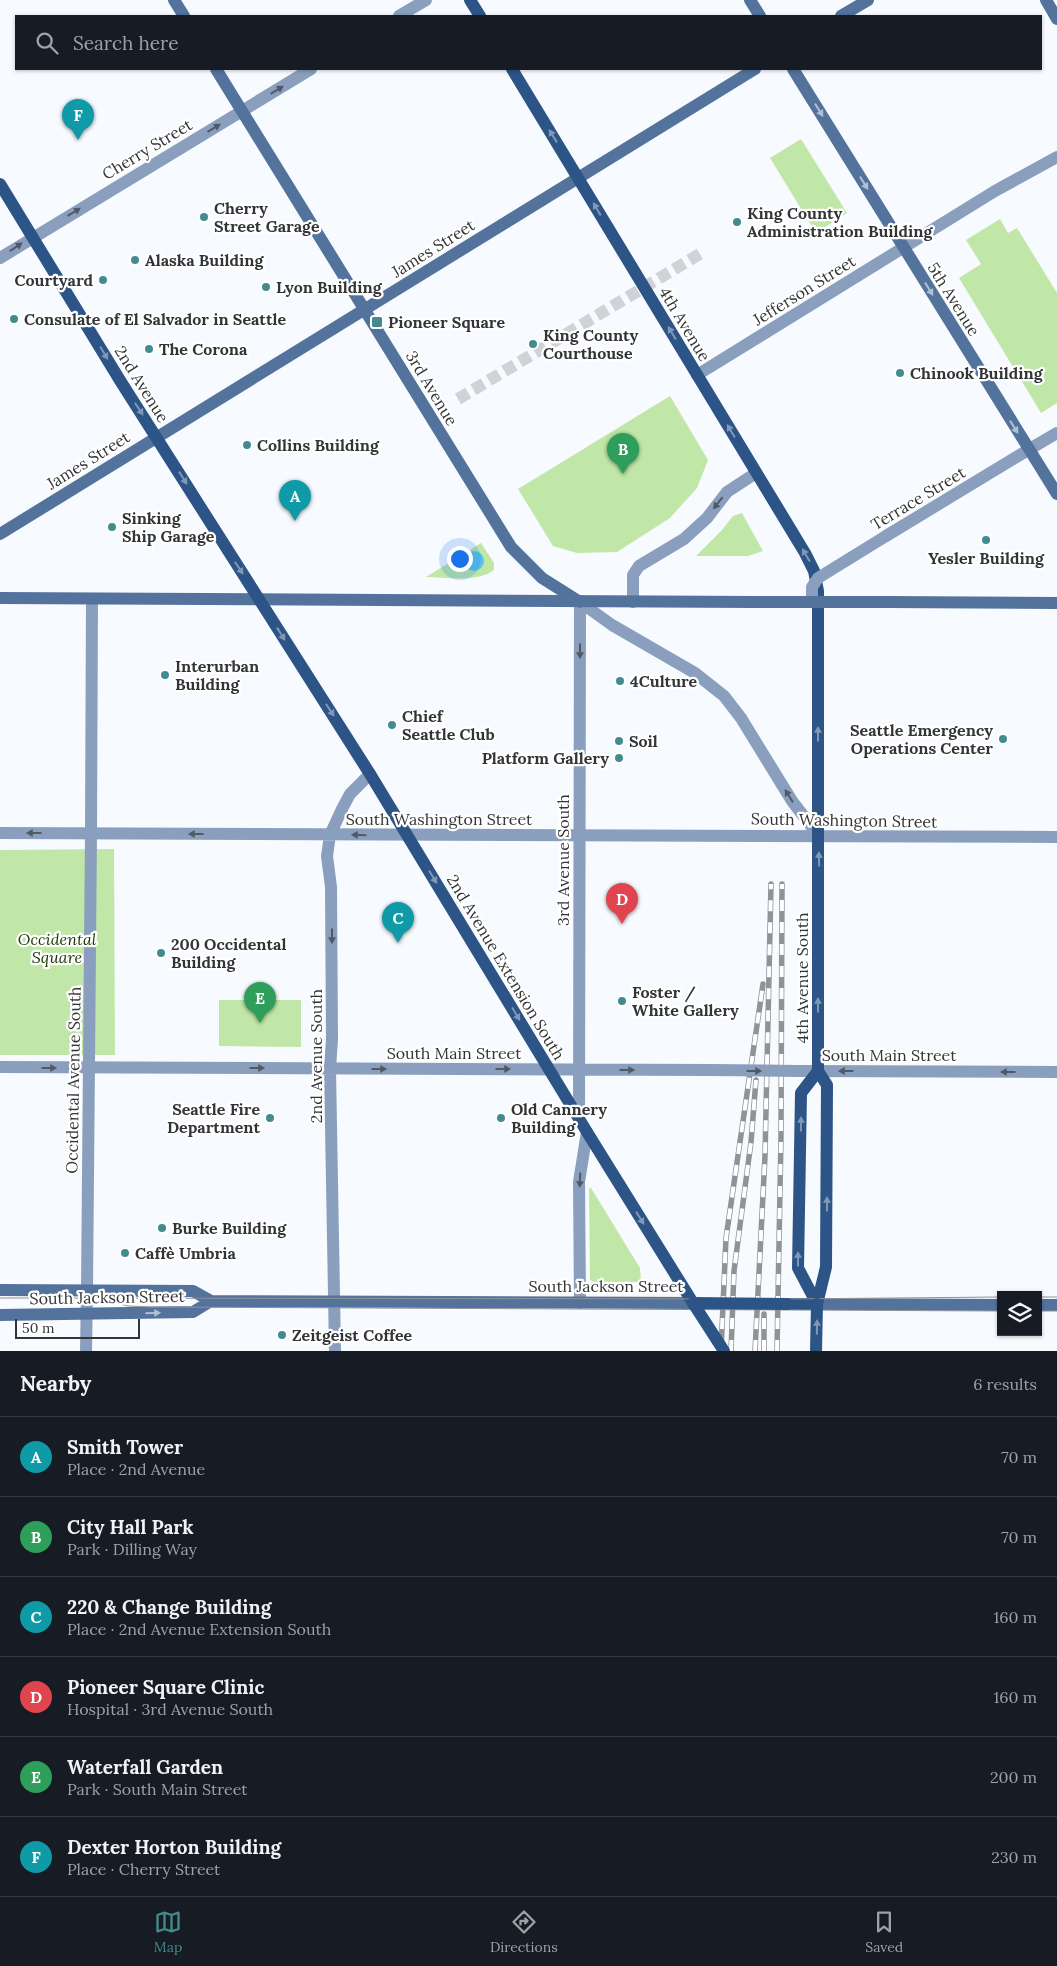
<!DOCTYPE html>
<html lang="en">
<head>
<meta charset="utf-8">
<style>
	:root { --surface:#171b24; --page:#242831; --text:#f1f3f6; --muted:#9ea1a6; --line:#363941; --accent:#438b8f }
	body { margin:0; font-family:Lora,serif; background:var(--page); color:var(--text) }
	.controls { position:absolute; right:15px; bottom:15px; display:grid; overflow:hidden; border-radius:0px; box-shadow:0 1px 4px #0004 }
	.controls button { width:45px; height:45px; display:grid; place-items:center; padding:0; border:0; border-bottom:1px solid var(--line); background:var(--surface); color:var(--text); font:25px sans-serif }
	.scale { position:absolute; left:15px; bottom:12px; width:125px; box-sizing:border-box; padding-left:5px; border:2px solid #333435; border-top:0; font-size:14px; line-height:18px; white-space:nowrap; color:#333435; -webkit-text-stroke:4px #fff; paint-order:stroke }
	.you { position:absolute; left:459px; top:558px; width:18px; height:18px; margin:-12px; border:4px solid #fff; border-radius:50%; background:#1a73e8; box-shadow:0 0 0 8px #1a73e833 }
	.badge { display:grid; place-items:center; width:32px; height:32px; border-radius:50%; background:var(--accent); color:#fff; font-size:16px; font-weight:700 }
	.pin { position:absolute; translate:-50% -41px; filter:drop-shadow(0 1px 2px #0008) }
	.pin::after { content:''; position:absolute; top:26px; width:18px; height:15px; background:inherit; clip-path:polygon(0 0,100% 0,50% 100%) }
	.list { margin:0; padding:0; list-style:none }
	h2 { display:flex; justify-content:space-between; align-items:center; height:65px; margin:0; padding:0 20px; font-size:21px }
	h2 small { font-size:16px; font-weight:400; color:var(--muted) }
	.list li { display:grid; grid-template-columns:32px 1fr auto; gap:15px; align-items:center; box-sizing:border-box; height:80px; padding:0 20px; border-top:1px solid var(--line) }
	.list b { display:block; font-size:19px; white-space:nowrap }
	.list p { margin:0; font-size:16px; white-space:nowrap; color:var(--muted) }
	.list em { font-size:16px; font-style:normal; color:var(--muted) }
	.icon { flex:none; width:28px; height:28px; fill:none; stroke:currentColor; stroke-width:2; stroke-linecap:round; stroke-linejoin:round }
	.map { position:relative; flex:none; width:1057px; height:1351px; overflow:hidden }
	.search { position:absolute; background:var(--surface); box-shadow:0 1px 4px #0004; left:15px; right:15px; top:15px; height:55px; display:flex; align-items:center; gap:12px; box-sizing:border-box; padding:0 18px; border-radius:0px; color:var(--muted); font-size:19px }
	.sheet { height:545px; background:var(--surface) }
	nav { display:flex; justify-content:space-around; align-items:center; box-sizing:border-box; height:70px; border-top:1px solid var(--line); background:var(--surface); font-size:14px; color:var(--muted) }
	nav a { display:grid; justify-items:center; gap:2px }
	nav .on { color:var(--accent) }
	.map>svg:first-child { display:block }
	.green { fill:#c0e7a7 }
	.water { fill:#59c3e9 }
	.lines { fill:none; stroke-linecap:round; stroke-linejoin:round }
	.pedestrian-tunnel { stroke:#d0d2d6; stroke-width:12; stroke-dasharray:12 6; stroke-linecap:butt }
	.pedestrian { stroke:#899fbd; stroke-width:12 }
	.minor { stroke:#899fbd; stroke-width:12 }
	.tertiary { stroke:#899fbd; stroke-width:12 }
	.secondary { stroke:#53739d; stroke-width:12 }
	.primary { stroke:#2c5486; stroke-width:12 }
	.tram { stroke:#909295; stroke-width:1 }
	.rail-casing { stroke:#909295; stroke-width:5.5 }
	.rail { stroke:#fff; stroke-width:4; stroke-dasharray:11; stroke-linecap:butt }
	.tertiary-bridge { stroke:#899fbd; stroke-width:12 }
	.secondary-bridge { stroke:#53739d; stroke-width:12 }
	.primary-bridge { stroke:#2c5486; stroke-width:12 }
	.oneway { fill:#515965 }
	.oneway2 { fill:#b2c0d3 }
	.oneway3 { fill:#8098b6 }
	.poi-dot { fill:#438b8f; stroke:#fff; stroke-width:2 }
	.labels { text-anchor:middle; stroke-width:4.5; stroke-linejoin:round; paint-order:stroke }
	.street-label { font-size:16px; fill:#333435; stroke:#fff }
	.poi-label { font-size:16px; font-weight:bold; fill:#333435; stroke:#fff; text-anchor:start }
	.park-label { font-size:16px; font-style:italic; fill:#1b3701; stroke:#fff }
</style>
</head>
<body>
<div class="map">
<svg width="1057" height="1351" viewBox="0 0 1057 1351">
	<rect width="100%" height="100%" fill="#f7fafe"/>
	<!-- green -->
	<path class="green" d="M 801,139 L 847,213 L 816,233 L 770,158 Z
		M 1000,219 L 1008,233 L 1017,228 L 1057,293 L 1057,403 L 1041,413 L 959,278 L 981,264 L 966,240 Z
		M 670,396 L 708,460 L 697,488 L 670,518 L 617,552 L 577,553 L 553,546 L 518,489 Z
		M 742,513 L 763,551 L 748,556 L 696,556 L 722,530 L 733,516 Z
		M 481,543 L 494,563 L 494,570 C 477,583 447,577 426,577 Z
		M 114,849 L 115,1055 L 0,1055 L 0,850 Z
		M 219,1000 L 301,1000 L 301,1047 L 219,1046 Z
		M 589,1188 L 591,1188 L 640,1268 L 641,1281 L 638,1282 L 595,1282 L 590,1280 Z"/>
	<!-- water -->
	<path class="water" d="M464 561a10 10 0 1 1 20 0a10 10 0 1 1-20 0Z"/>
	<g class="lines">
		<!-- pedestrian-tunnel -->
		<path class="pedestrian-tunnel" d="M 458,399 L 703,252"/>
		<!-- pedestrian -->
		<path class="pedestrian" d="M 87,1290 L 91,833"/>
		<!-- minor -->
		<path class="minor" d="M 1028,450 L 1057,433
			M 633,602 L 633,575 L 639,566 L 684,539 L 707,518 L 727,492 L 756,473
			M 0,833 L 1057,837
			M 91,833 L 92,599
			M 330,1069 L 332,1039 L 331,887 L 327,856 L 330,835 L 342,809 L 350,794 L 370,774
			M 86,1351 L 87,1290"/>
		<!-- tertiary -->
		<path class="tertiary" d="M 399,16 L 426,0
			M 0,258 L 311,69
			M 697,375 L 995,191 L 1057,157
			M 886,536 L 1028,450
			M 580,602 L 612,625 L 695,673 L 724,696 L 741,718 L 792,801 L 818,835
			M 0,1067 L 710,1070
			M 330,1069 L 335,1351
			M 798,1071 L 1057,1072
			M 579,1118 L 580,602
			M 580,1303 L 579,1182 L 587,1132"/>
		<!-- secondary -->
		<path class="secondary" d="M 174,0 L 184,16
			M 750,0 L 760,16
			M 1046,0 L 1057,19
			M 841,16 L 868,0
			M 216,69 L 511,547 L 542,578 L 580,602
			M 793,69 L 1057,494
			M 0,534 L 755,69
			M 0,598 L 754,602
			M 888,602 L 1057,603
			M 0,1290 L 193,1291 L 211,1301 L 693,1303
			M 817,1304 L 1001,1305
			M 1038,1305 L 1057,1305
			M 0,1315 L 193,1312 L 211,1301"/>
		<!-- primary -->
		<path class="primary" d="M 470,0 L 480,16
			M 512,69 L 805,553 L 814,571 L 818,591 L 818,1071 L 827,1085 L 826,1267 L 817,1304
			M 0,184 L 121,382 L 370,774 L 587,1132 L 693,1303
			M 787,1304 L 817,1304
			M 817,1304 L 798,1268 L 801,1093 L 818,1071"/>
		<!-- tram -->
		<path class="tram" d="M 1038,1297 L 1057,1297
			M 0,1298 L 787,1299 L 1001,1297
			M 113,1302 L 128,1306 L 150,1307 L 1001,1311
			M 1038,1311 L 1057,1311"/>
		<!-- rail casing -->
		<g class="rail-casing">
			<path id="rail" d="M 721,1351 L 726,1238 L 763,984
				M 731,1351 L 734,1271 L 751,1142 L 756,1080
				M 755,1351 L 765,1156 L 771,884
				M 764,1351 L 764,1314
				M 777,1351 L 781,1137 L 782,884"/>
		</g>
		<!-- rail -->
		<use href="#rail" class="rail"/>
		<!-- tertiary-bridge -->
		<path class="tertiary-bridge" d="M 812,602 L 812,587 L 818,578 L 886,536
			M 710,1070 L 798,1071"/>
		<!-- secondary-bridge -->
		<path class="secondary-bridge" d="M 754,602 L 888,602"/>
		<!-- primary-bridge -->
		<path class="primary-bridge" d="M 693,1303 L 787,1304
			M 693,1303 L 724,1351
			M 816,1351 L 817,1304"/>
	</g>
	<!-- one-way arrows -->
	<defs><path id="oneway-solid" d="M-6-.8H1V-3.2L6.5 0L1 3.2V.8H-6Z" transform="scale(1.25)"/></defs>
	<g class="oneway">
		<use href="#oneway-solid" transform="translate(277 90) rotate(-31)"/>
		<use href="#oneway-solid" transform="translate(214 128) rotate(-31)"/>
		<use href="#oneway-solid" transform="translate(74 212) rotate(-31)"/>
		<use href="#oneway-solid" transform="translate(16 247) rotate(-33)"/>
		<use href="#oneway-solid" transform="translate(718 503) rotate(128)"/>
		<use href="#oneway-solid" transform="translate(580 651) rotate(90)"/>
		<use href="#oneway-solid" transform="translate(789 796) rotate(-122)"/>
		<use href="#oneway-solid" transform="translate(34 833) rotate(-180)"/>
		<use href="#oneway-solid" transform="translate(196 834) rotate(-180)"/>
		<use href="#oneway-solid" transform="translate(359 835) rotate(-179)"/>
		<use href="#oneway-solid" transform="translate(332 936) rotate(90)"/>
		<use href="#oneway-solid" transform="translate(49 1068)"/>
		<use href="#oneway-solid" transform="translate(257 1068)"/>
		<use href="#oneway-solid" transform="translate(379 1069)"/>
		<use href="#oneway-solid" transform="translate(503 1069)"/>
		<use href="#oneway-solid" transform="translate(627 1070)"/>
		<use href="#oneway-solid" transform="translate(754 1071)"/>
		<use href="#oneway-solid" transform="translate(846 1071) rotate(-180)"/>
		<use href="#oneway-solid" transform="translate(1008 1072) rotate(-180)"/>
		<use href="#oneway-solid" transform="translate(580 1180) rotate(92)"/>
	</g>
	<g class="oneway2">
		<use href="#oneway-solid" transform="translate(819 110) rotate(58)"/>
		<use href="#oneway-solid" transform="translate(864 183) rotate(58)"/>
		<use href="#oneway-solid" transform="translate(929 289) rotate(58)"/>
		<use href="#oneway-solid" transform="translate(1014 427) rotate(58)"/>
		<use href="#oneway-solid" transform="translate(153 1313) rotate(-1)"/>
	</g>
	<g class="oneway3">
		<use href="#oneway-solid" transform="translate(553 136) rotate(-122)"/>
		<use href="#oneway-solid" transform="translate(597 209) rotate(-120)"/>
		<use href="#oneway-solid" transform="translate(672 333) rotate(-121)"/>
		<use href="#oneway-solid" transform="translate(104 353) rotate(59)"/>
		<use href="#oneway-solid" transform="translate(139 409) rotate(57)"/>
		<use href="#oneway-solid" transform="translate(731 431) rotate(-121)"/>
		<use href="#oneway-solid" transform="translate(183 478) rotate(58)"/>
		<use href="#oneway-solid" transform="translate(806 555) rotate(-120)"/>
		<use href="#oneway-solid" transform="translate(239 568) rotate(57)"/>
		<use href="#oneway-solid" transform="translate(281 634) rotate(58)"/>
		<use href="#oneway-solid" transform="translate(330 710) rotate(57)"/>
		<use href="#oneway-solid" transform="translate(818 734) rotate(-90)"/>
		<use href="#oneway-solid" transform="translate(819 859) rotate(-91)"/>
		<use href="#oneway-solid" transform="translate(433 877) rotate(59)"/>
		<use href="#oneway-solid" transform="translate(818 1005) rotate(-90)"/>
		<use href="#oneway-solid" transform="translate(516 1014) rotate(59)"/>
		<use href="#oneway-solid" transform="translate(801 1124) rotate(-89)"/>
		<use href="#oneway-solid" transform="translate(827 1204) rotate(-90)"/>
		<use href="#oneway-solid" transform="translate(640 1218) rotate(58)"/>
		<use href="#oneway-solid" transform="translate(798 1259) rotate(-90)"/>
		<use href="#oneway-solid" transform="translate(817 1327) rotate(-89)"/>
	</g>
	<!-- markers -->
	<g class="poi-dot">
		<circle cx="204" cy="217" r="5"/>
		<circle cx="737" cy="222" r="5"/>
		<circle cx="135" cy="260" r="5"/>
		<circle cx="103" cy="280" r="5"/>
		<circle cx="266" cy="287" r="5"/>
		<circle cx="14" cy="319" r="5"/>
		<rect x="371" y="316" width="12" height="12" rx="2.5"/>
		<circle cx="533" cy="344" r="5"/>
		<circle cx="149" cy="349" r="5"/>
		<circle cx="900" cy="373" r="5"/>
		<circle cx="247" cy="445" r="5"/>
		<circle cx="112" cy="527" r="5"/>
		<circle cx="986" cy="540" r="5"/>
		<circle cx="165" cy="675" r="5"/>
		<circle cx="620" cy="681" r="5"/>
		<circle cx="392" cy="725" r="5"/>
		<circle cx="1003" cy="739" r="5"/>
		<circle cx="619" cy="741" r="5"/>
		<circle cx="619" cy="758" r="5"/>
		<circle cx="161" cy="953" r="5"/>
		<circle cx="622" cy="1001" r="5"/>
		<circle cx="270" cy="1118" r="5"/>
		<circle cx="501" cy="1118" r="5"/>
		<circle cx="162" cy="1228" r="5"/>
		<circle cx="125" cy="1253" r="5"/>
		<circle cx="282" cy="1335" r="5"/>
	</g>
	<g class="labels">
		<!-- street labels -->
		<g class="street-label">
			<text transform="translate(147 149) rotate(-31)" y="6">Cherry Street</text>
			<text transform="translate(433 248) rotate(-32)" y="6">James Street</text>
			<text transform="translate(804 290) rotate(-32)" y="6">Jefferson Street</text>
			<text transform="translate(954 299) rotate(58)" y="6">5th Avenue</text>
			<text transform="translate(685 324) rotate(59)" y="6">4th Avenue</text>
			<text transform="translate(142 384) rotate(58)" y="6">2nd Avenue</text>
			<text transform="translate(432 388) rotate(59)" y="6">3rd Avenue</text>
			<text transform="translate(88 460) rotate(-32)" y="6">James Street</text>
			<text transform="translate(918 498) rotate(-31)" y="6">Terrace Street</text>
			<text x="439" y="825">South Washington Street</text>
			<text transform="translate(844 820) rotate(1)" y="6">South Washington Street</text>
			<text transform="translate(563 860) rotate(-90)" y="6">3rd Avenue South</text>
			<text transform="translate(506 967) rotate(59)" y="6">2nd Avenue Extension South</text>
			<text transform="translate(802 978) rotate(-90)" y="6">4th Avenue South</text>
			<text x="454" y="1059">South Main Street</text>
			<text x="889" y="1061">South Main Street</text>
			<text transform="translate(316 1056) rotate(-90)" y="6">2nd Avenue South</text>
			<text transform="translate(73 1080) rotate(-89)" y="6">Occidental Avenue South</text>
			<text x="606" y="1292">South Jackson Street</text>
			<text transform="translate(107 1297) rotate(-1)" y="6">South Jackson Street</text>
		</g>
		<!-- poi labels -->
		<g class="poi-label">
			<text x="214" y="214">Cherry<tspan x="214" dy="18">Street Garage</tspan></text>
			<text x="747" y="219">King County<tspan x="747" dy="18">Administration Building</tspan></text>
			<text x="145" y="266">Alaska Building</text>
			<text x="93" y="286" text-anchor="end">Courtyard</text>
			<text x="276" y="293">Lyon Building</text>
			<text x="24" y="325">Consulate of El Salvador in Seattle</text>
			<text x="388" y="328">Pioneer Square</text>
			<text x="543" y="341">King County<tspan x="543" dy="18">Courthouse</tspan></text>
			<text x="159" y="355">The Corona</text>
			<text x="910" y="379">Chinook Building</text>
			<text x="257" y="451">Collins Building</text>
			<text x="122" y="524">Sinking<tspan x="122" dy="18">Ship Garage</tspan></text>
			<text x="986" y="564" text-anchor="middle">Yesler Building</text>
			<text x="175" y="672">Interurban<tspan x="175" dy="18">Building</tspan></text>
			<text x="630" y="687">4Culture</text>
			<text x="402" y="722">Chief<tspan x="402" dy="18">Seattle Club</tspan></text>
			<text x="993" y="736" text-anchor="end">Seattle Emergency<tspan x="993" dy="18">Operations Center</tspan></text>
			<text x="629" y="747">Soil</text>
			<text x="609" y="764" text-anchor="end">Platform Gallery</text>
			<text x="171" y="950">200 Occidental<tspan x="171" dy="18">Building</tspan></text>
			<text x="632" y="998">Foster /<tspan x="632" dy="18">White Gallery</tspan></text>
			<text x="260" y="1115" text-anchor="end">Seattle Fire<tspan x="260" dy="18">Department</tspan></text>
			<text x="511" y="1115">Old Cannery<tspan x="511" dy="18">Building</tspan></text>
			<text x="172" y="1234">Burke Building</text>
			<text x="135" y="1259">Caffè Umbria</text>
			<text x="292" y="1341">Zeitgeist Coffee</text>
		</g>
		<!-- park labels -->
		<g class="park-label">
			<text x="57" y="945">Occidental<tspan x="57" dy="18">Square</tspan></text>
		</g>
	</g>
</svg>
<div class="controls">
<button><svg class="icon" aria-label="layers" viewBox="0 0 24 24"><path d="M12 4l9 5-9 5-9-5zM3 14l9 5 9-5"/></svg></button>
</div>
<div class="scale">50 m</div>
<div class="you"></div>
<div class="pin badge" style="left:295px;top:521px;background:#0f9aa8">A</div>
<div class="pin badge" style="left:623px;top:474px;background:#2e9e5b">B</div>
<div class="pin badge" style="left:398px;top:943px;background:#0f9aa8">C</div>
<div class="pin badge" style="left:622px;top:924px;background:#e0444e">D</div>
<div class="pin badge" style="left:260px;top:1023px;background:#2e9e5b">E</div>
<div class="pin badge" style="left:78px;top:140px;background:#0f9aa8">F</div>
<div class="search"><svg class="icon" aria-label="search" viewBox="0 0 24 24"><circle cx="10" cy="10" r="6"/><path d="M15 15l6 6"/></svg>Search here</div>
</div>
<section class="sheet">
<h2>Nearby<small>6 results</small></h2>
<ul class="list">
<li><span class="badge" style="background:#0f9aa8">A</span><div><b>Smith Tower</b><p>Place · 2nd Avenue</p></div><em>70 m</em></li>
<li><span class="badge" style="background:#2e9e5b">B</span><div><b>City Hall Park</b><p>Park · Dilling Way</p></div><em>70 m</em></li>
<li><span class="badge" style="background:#0f9aa8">C</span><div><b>220 &amp; Change Building</b><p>Place · 2nd Avenue Extension South</p></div><em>160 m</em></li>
<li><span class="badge" style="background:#e0444e">D</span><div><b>Pioneer Square Clinic</b><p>Hospital · 3rd Avenue South</p></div><em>160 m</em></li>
<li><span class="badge" style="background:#2e9e5b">E</span><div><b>Waterfall Garden</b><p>Park · South Main Street</p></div><em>200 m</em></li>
<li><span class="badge" style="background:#0f9aa8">F</span><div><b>Dexter Horton Building</b><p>Place · Cherry Street</p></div><em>230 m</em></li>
</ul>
</section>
<nav>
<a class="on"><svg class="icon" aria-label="map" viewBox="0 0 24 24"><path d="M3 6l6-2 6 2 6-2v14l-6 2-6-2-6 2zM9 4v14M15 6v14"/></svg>Map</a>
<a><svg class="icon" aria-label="directions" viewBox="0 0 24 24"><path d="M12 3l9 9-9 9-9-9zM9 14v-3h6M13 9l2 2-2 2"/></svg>Directions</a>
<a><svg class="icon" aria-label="saved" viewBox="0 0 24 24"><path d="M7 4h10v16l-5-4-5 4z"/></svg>Saved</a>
</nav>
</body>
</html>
